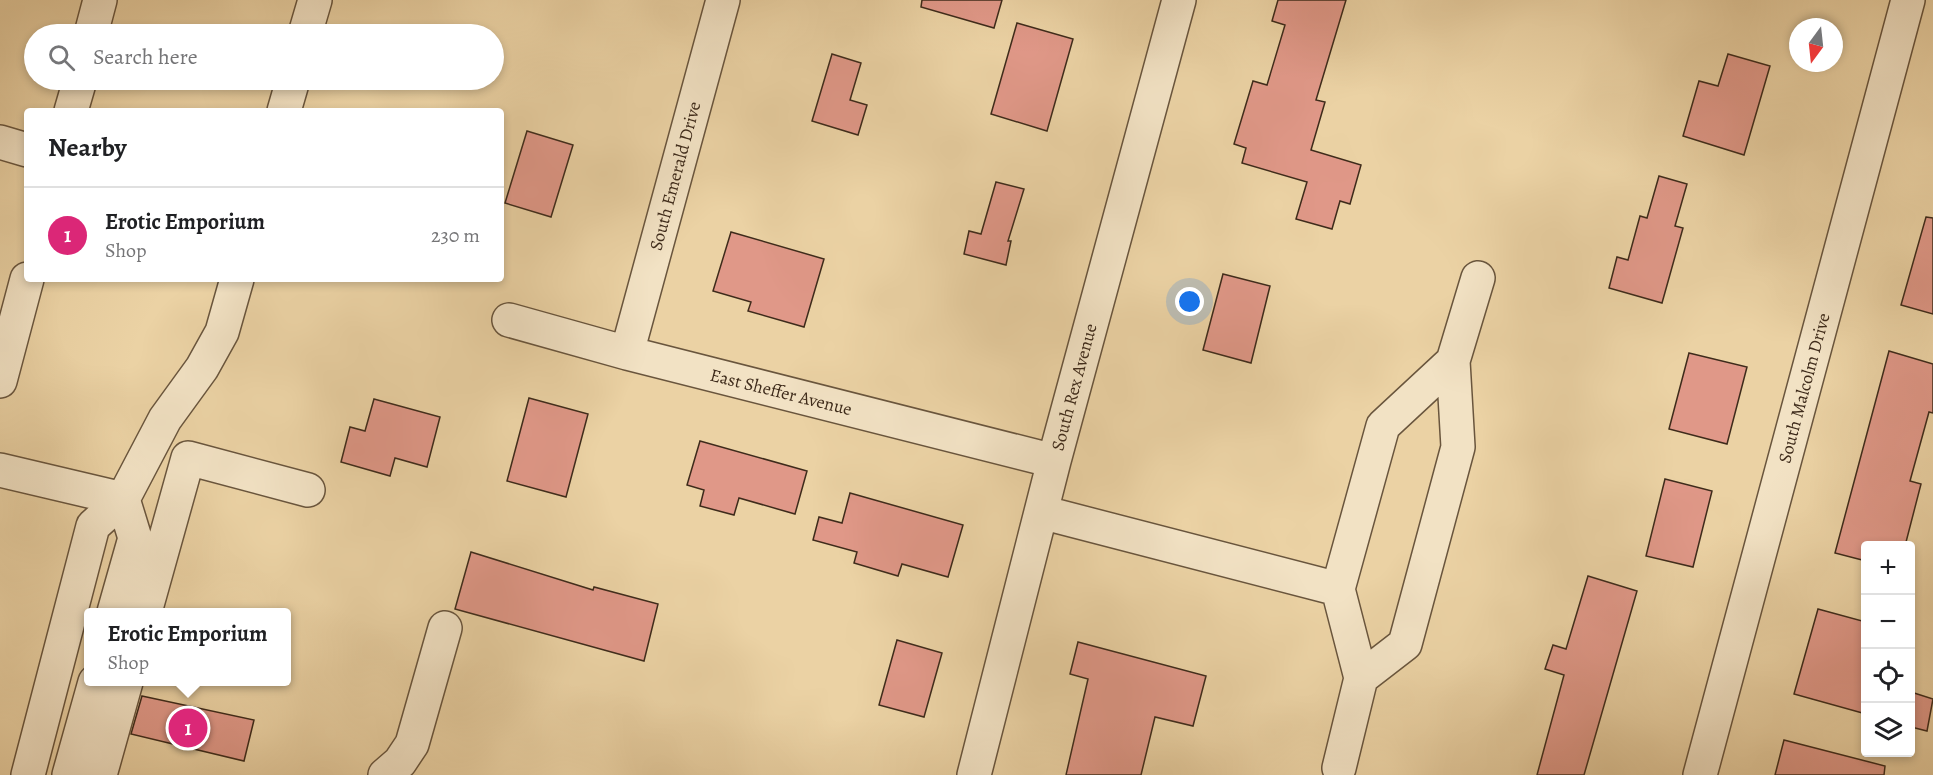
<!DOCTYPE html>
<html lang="en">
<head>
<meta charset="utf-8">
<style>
	:root { --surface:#fff; --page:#f2f2f2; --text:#202124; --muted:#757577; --line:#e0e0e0; --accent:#db2777 }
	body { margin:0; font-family:Alegreya,serif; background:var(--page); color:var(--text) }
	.controls { position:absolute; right:18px; bottom:18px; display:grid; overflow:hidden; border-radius:6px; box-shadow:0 3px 9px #0003 }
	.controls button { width:54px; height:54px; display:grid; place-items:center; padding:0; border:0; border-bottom:2px solid var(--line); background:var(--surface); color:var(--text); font:30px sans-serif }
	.compass { position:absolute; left:1789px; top:18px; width:54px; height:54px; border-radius:50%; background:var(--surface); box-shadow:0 3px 9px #0003; rotate:195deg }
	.you { position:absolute; left:1190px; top:302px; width:21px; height:21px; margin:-15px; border:4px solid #fff; border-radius:50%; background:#1a73e8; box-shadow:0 0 0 9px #1a73e833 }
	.badge { display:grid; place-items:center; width:39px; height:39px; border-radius:50%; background:var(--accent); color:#fff; font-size:20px; font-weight:700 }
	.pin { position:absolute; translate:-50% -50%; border:3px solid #fff; box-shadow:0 2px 6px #0006 }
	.popup { position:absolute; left:84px; top:608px; width:207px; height:78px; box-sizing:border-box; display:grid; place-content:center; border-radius:6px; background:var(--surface); filter:drop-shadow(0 2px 4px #0005); font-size:20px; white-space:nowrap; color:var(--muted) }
	.popup b { font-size:22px; color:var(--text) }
	.popup::after { content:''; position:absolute; left:50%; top:100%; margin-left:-12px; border:12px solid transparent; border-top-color:var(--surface) }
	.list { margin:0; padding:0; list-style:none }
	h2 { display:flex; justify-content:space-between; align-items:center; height:78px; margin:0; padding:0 24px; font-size:26px }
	h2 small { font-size:20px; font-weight:400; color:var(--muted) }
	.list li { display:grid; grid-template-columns:39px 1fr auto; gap:18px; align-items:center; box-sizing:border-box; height:96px; padding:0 24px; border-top:2px solid var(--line) }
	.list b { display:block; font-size:22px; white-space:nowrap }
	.list p { margin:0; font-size:20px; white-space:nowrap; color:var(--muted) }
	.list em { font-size:20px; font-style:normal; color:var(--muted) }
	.icon { flex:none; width:33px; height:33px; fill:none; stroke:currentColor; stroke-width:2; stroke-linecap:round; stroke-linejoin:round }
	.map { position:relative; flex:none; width:1933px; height:775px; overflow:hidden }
	.search { position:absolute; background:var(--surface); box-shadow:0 3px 9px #0003; left:24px; top:24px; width:480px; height:66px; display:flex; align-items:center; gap:15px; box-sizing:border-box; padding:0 21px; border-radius:33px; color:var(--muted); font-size:22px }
	.panel { position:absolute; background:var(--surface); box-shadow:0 3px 9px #0003; left:24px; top:108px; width:480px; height:174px; border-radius:6px }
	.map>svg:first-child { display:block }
	.building { fill:#e09888; stroke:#3e2b1b; stroke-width:1.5 }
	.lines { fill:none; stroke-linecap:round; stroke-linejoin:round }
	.minor-casing { stroke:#69553d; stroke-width:36 }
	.minor { stroke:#f2e2c4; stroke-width:33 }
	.labels { text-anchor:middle; stroke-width:4.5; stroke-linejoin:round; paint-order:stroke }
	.street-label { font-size:18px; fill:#3e2b1b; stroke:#f2e2c4 }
</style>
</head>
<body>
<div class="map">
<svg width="1933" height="775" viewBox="0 0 1933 775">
	<rect width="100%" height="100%" fill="#ebd2a4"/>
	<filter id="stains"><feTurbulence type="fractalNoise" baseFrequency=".00333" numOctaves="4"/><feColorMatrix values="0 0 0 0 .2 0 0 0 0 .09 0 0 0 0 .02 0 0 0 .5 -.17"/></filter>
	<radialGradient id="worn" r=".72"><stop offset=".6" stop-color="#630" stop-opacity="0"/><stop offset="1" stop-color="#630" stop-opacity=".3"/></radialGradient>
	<!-- building -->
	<path class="building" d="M 922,0 L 1002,0 L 994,28 L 921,7 Z
		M 1278,0 L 1346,0 L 1316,100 L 1325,102 L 1311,150 L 1361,165 L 1350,204 L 1340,201 L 1332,229 L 1296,219 L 1307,182 L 1242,163 L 1246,148 L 1234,144 L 1253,81 L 1267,85 L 1285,25 L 1272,21 Z
		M 1017,23 L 1073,39 L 1047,131 L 991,114 Z
		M 832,54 L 861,63 L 850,100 L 867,105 L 858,135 L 812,121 Z
		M 1728,54 L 1770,66 L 1744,155 L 1683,136 L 1699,81 L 1718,86 Z
		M 527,131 L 573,145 L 551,217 L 505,203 Z
		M 1659,176 L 1687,184 L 1675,226 L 1683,228 L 1662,303 L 1609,288 L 1617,257 L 1628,260 L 1640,216 L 1647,218 Z
		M 996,182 L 1024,189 L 1008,241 L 1011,241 L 1006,265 L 964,254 L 969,231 L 981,234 Z
		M 1926,217 L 1933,218 L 1933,314 L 1901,305 Z
		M 731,232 L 824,259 L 804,327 L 748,311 L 751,302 L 713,291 Z
		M 1223,274 L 1270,286 L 1251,363 L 1203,350 Z
		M 1889,351 L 1933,364 L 1933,413 L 1929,412 L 1910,481 L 1921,484 L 1905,546 L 1866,546 L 1866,561 L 1835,553 Z
		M 1689,353 L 1747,367 L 1727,444 L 1669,429 Z
		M 529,398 L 588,414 L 566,497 L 507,481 Z
		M 374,399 L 440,417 L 427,467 L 395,458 L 390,476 L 341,462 L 350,427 L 365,431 Z
		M 700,441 L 807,471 L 795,514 L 739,498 L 734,515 L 700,506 L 704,490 L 687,485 Z
		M 1665,479 L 1712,491 L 1693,567 L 1646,556 Z
		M 850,493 L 963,525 L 948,577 L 902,564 L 898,576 L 854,563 L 857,552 L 813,540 L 819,517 L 842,523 Z
		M 471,552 L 593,590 L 594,587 L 658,604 L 644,661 L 455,609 Z
		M 1588,576 L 1637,591 L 1584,775 L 1537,775 L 1564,675 L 1545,669 L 1553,645 L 1566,649 Z
		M 1818,609 L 1866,622 L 1866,714 L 1794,694 Z
		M 897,640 L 942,653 L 924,717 L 879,705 Z
		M 1078,642 L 1206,676 L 1193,726 L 1155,717 L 1141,775 L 1066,775 L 1088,679 L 1070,674 Z
		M 1911,692 L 1933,699 L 1927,731 L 1911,727 Z
		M 142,696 L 254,720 L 244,761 L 131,734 Z
		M 1784,740 L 1885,766 L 1884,775 L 1775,775 Z"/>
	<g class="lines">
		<!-- minor casing -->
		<g class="minor-casing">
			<path id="minor" d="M 91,34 L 100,0
				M 305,34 L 315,0
				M 71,111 L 80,80
				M 284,111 L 293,80
				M 0,142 L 27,150
				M 509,320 L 627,353 L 1054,461
				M 627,353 L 723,0
				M 0,381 L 27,279
				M 0,470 L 123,499
				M 1041,512 L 1338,589
				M 114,612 L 135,538 L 123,499
				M 145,612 L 188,458 L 308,490
				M 1361,678 L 1405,644 L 1458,447 L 1453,361
				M 1339,768 L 1361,678 L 1338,589 L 1383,426 L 1453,361 L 1478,278
				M 28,775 L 93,526 L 123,499 L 165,419 L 202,368 L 222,332 L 237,279
				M 69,775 L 95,682
				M 100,775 L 126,682
				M 385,775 L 400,762 L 412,744 L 445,628
				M 974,775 L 1054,461 L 1179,0
				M 1700,775 L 1908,0"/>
		</g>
		<!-- minor -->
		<use href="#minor" class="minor"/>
	</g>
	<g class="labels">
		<!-- street labels -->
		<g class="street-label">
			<text transform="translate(675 176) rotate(-75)" y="6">South Emerald Drive</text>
			<text transform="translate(1074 387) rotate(-75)" y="6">South Rex Avenue</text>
			<text transform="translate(1804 388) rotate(-75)" y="6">South Malcolm Drive</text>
			<text transform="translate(781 392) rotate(14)" y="6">East Sheffer Avenue</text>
		</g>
	</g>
	<rect width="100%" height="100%" filter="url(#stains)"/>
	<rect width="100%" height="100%" fill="url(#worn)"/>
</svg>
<div class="controls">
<button>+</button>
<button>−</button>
<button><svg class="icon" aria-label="locate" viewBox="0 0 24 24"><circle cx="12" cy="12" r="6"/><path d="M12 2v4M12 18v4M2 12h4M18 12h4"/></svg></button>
<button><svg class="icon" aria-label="layers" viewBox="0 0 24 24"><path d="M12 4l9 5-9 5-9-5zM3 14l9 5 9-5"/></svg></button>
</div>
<svg class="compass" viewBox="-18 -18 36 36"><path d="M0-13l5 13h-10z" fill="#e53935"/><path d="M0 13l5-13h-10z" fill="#757577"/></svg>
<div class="you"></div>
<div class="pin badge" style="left:188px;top:728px">1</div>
<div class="popup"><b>Erotic Emporium</b>Shop</div>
<div class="search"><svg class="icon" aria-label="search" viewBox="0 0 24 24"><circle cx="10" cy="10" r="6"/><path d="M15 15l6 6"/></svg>Search here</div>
<section class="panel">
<h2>Nearby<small></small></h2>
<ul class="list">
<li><span class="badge">1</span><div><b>Erotic Emporium</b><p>Shop</p></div><em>230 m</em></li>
</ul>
</section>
</div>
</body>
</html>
